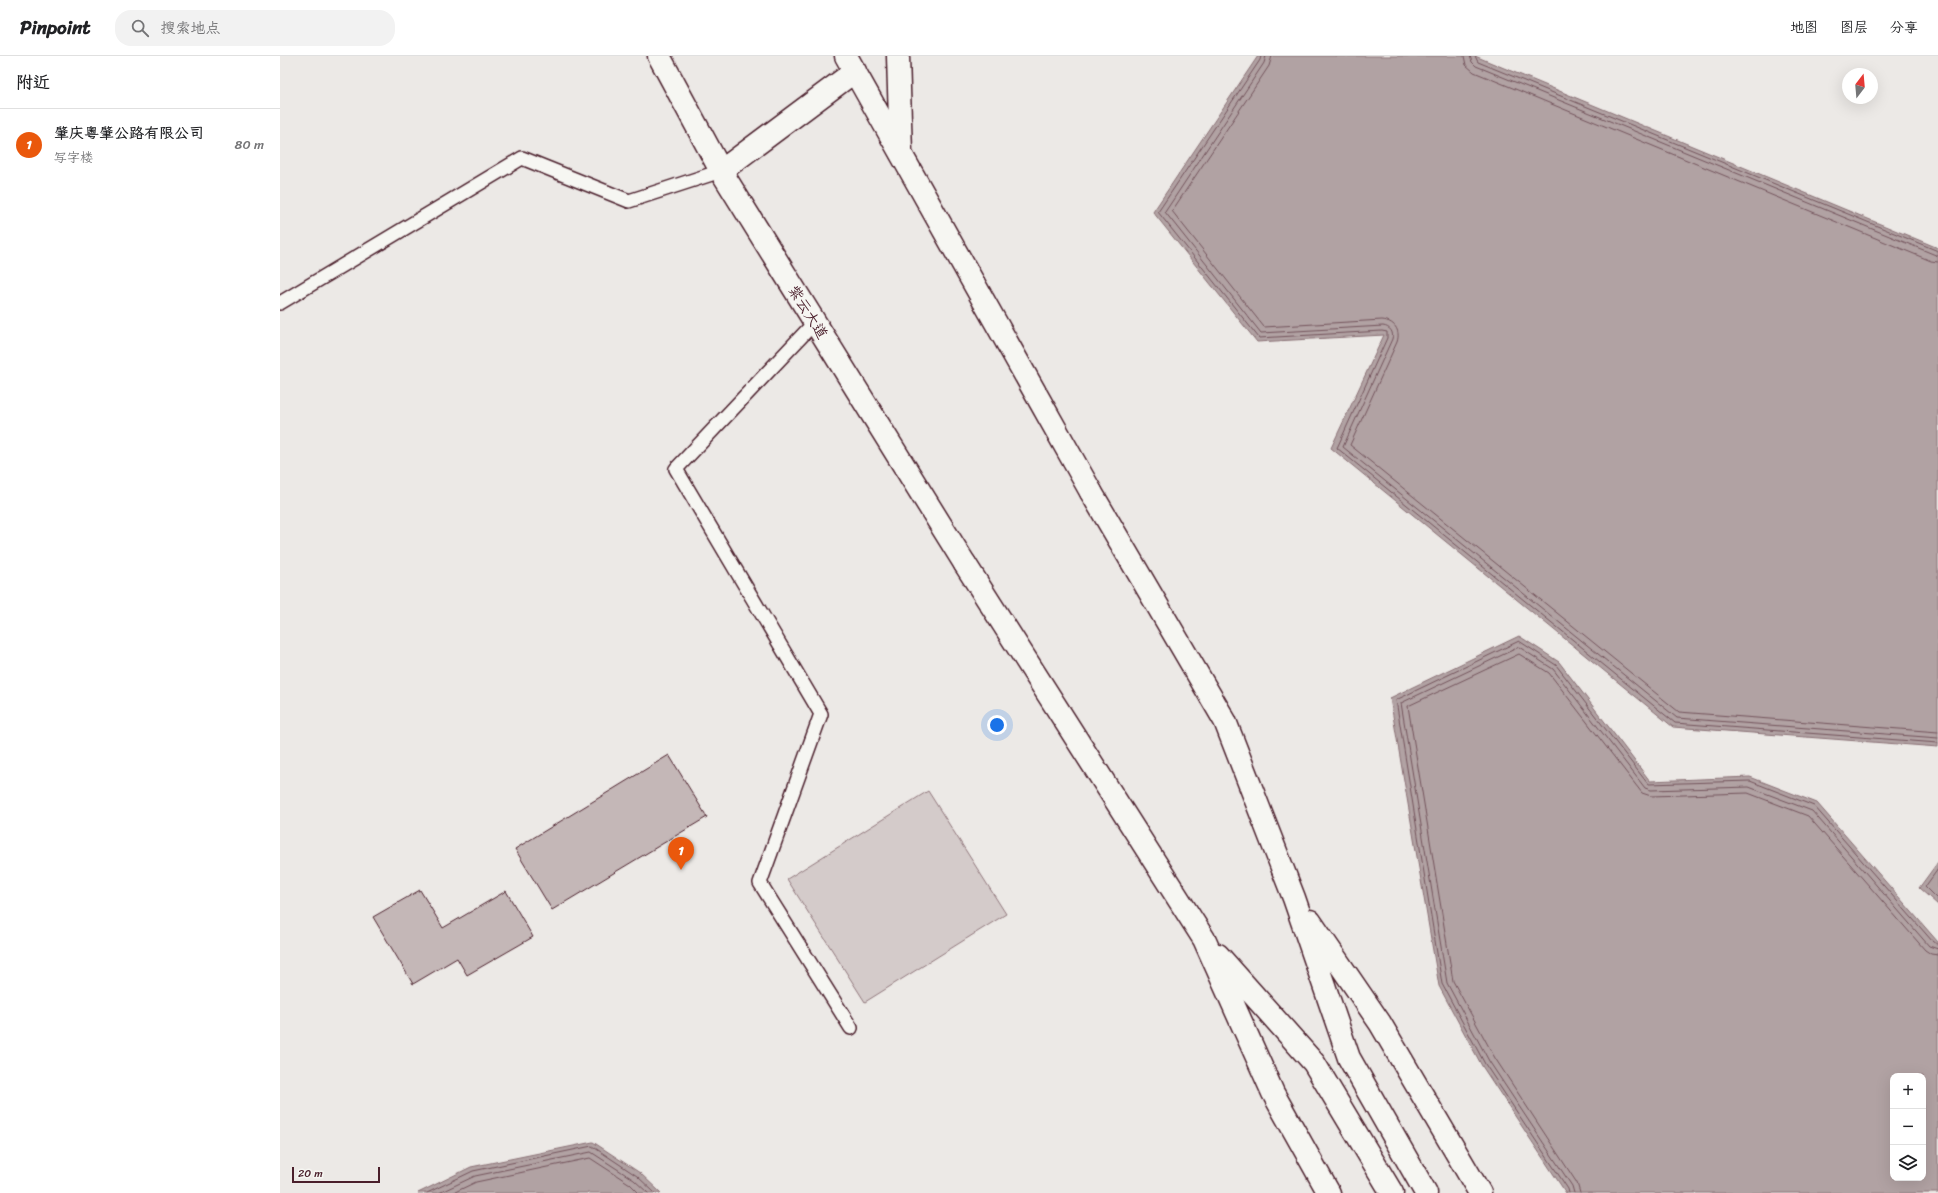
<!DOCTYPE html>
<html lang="zh">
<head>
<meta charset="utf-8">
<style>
	:root { --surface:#fff; --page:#f2f2f2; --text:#202124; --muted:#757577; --line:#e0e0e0; --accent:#ea580c }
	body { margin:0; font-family:Sriracha,"LXGW WenKai TC",sans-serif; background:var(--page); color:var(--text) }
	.controls { position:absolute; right:12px; bottom:12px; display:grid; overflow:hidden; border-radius:8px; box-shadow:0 4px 16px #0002 }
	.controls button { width:36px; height:36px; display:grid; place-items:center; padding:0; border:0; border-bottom:1px solid var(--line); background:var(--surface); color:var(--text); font:20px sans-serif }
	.compass { position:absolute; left:1562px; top:12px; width:36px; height:36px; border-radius:50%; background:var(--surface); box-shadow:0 4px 16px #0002; rotate:16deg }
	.scale { position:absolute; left:12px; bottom:10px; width:88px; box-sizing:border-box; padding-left:4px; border:2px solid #4a1f2b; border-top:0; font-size:11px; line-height:14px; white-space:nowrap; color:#4a1f2b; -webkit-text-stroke:3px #f6f6f2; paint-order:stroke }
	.you { position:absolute; left:717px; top:669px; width:14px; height:14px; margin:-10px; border:3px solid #fff; border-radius:50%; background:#1a73e8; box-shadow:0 0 0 6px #1a73e833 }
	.badge { display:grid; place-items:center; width:26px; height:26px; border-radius:50%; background:var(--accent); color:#fff; font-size:13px; font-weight:700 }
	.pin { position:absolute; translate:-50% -33px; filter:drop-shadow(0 1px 2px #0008) }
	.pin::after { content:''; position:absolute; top:21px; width:14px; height:12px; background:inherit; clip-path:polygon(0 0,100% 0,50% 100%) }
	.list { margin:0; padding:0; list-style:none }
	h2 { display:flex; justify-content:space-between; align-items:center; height:52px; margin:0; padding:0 16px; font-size:17px }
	h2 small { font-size:13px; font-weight:400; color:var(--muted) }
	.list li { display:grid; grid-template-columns:26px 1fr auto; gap:12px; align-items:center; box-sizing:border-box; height:72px; padding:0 16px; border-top:1px solid var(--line) }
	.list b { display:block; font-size:15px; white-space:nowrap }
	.list p { margin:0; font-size:13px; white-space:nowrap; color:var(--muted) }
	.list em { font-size:13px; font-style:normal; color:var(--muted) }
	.icon { flex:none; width:22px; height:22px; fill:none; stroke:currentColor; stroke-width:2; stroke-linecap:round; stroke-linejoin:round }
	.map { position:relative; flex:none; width:1658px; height:1137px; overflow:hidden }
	header { display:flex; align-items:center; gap:24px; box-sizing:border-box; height:56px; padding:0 20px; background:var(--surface); border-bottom:1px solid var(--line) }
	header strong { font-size:19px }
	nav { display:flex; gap:22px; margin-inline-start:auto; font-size:14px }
	.search { width:280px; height:36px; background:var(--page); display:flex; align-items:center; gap:10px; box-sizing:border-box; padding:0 14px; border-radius:16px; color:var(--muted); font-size:15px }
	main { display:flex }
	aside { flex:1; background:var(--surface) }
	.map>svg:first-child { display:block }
	.green { fill:#d4cbca; stroke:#8f757a }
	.water { fill:#b1a2a3; stroke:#886e73; fill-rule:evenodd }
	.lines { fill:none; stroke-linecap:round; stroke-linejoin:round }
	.shore { stroke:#73535b; stroke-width:1 }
	.building { fill:#c4b7b7; stroke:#4a1f2b }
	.service-casing { stroke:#4a1f2b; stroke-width:16 }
	.tertiary-casing { stroke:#4a1f2b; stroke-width:25 }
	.primary-casing { stroke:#4a1f2b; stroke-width:25 }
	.motorway-casing { stroke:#4a1f2b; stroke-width:25 }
	.service { stroke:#f6f6f2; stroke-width:13 }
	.tertiary { stroke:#f6f6f2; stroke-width:22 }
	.primary { stroke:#f6f6f2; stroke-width:22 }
	.motorway { stroke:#f6f6f2; stroke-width:22 }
	.labels { text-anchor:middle; stroke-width:4; stroke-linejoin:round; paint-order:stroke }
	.street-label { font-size:15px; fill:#4a1f2b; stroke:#f6f6f2 }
</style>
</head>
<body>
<header>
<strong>Pinpoint</strong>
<div class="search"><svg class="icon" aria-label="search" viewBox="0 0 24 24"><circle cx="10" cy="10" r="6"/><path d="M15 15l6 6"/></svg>搜索地点</div>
<nav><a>地图</a><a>图层</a><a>分享</a></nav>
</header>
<main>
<aside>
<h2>附近<small></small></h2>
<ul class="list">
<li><span class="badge">1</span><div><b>肇庆粤肇公路有限公司</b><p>写字楼</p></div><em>80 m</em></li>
</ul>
</aside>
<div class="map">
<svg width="1658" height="1137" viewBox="0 0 1658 1137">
	<rect width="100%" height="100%" fill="#ece9e6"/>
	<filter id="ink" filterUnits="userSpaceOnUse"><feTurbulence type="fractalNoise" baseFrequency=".025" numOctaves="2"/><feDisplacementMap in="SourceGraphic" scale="8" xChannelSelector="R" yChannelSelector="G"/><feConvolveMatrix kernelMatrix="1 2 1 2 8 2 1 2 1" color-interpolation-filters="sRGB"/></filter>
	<g filter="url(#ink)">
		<!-- green -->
		<path class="green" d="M 648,735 L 726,858 L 585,946 L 507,823 Z"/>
		<!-- water -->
		<path class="water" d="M 978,0 L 1195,0 L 1658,192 L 1658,691 L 1393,671 L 1051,392 L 1104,279 L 977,286 L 873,156 Z
			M 1239,580 L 1279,606 L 1370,725 L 1470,721 L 1537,747 L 1658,886 L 1658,1137 L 1286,1137 L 1202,1010 L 1159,930 L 1110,642 ZM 1613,1020 L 1643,1020 L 1643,1122 L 1613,1122 Z
			M 1658,806 L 1658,849 L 1639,832 Z
			M 313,1086 L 360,1117 L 381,1137 L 138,1137 L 191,1111 Z"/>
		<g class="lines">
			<!-- shore -->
			<path class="shore" d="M 981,0 L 980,4 L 878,156 L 979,282 L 1102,275 L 1107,276 L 1107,282 L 1057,392 L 1395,667 L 1658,687
				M 986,0 L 984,7 L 885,156 L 981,277 L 1103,270 C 1110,271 1114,276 1112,283 L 1063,391 L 1397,662 L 1658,682
				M 992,0 L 989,10 L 892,155 L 984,271 L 1102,264 C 1114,265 1121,274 1117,286 L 1070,389 L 1399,656 L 1658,676
				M 1184,0 L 1186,9 L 1194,16 L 1651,205 L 1658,206
				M 1190,0 L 1192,6 L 1196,10 L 1658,200
				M 1195,0 L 1198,6 L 1658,195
				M 1658,813 L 1645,831 L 1658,844
				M 147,1137 L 193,1115 L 312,1090 L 357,1120 L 375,1137
				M 159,1137 L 195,1120 L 311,1096 L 354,1124 L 368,1137
				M 173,1137 L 196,1126 L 310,1102 L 350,1128 L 359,1137
				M 1289,1137 L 1288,1133 L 1205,1008 L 1162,928 L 1116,644 L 1239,585 L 1276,609 L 1368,728 L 1470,725 L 1534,750 L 1653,886 L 1658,888
				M 1294,1137 L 1292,1130 L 1209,1005 L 1167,927 L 1121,647 L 1239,591 L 1273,613 L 1365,732 L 1371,734 L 1469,731 L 1532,755 L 1649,890 L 1658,893
				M 1300,1137 L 1297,1127 L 1215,1002 L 1173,925 L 1128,650 L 1239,598 L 1269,617 L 1362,737 L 1371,740 L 1468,737 L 1528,760 L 1645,894 L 1651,898 L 1658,899"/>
		</g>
		<!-- building -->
		<path class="building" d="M 389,699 L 427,761 L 272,854 L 235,793 Z
			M 140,834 L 163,872 L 226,835 L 253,881 L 187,919 L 177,902 L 133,928 L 93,861 Z"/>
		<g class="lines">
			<!-- service casing -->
			<g class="service-casing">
				<path id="service" d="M 0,247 L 242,102 L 349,145 L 441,115
					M 535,266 L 396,413 L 541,658 L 480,827 L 571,972"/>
			</g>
			<!-- tertiary casing -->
			<g class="tertiary-casing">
				<path id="tertiary" d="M 618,0 L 621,97"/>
			</g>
			<!-- primary casing -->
			<g class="primary-casing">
				<path id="primary" d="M 379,0 L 441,115 L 685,508
					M 566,0 L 811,436
					M 441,115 L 575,15"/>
			</g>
			<!-- motorway casing -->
			<g class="motorway-casing">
				<path id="motorway" d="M 811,436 L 945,665 L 1014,842 L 1069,1002 L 1146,1137
					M 685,508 L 924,883 L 993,1037 L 1049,1137
					M 1030,865 L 1100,967 L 1200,1137
					M 938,899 L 1034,1007 L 1112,1137"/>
			</g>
			<!-- service -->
			<use href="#service" class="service"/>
			<!-- tertiary -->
			<use href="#tertiary" class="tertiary"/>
			<!-- primary -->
			<use href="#primary" class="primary"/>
			<!-- motorway -->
			<use href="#motorway" class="motorway"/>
		</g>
	</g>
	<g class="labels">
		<!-- street labels -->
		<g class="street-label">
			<text transform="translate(528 256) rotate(58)" y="5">紫云大道</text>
		</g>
	</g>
</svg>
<div class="controls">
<button>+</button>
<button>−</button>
<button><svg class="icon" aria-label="layers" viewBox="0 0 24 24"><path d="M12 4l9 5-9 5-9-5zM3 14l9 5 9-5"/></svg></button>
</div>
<svg class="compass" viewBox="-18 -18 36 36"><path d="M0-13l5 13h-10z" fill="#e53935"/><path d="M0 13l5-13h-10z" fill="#757577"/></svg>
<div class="scale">20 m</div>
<div class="you"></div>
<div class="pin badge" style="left:401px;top:814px">1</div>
</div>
</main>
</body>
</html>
